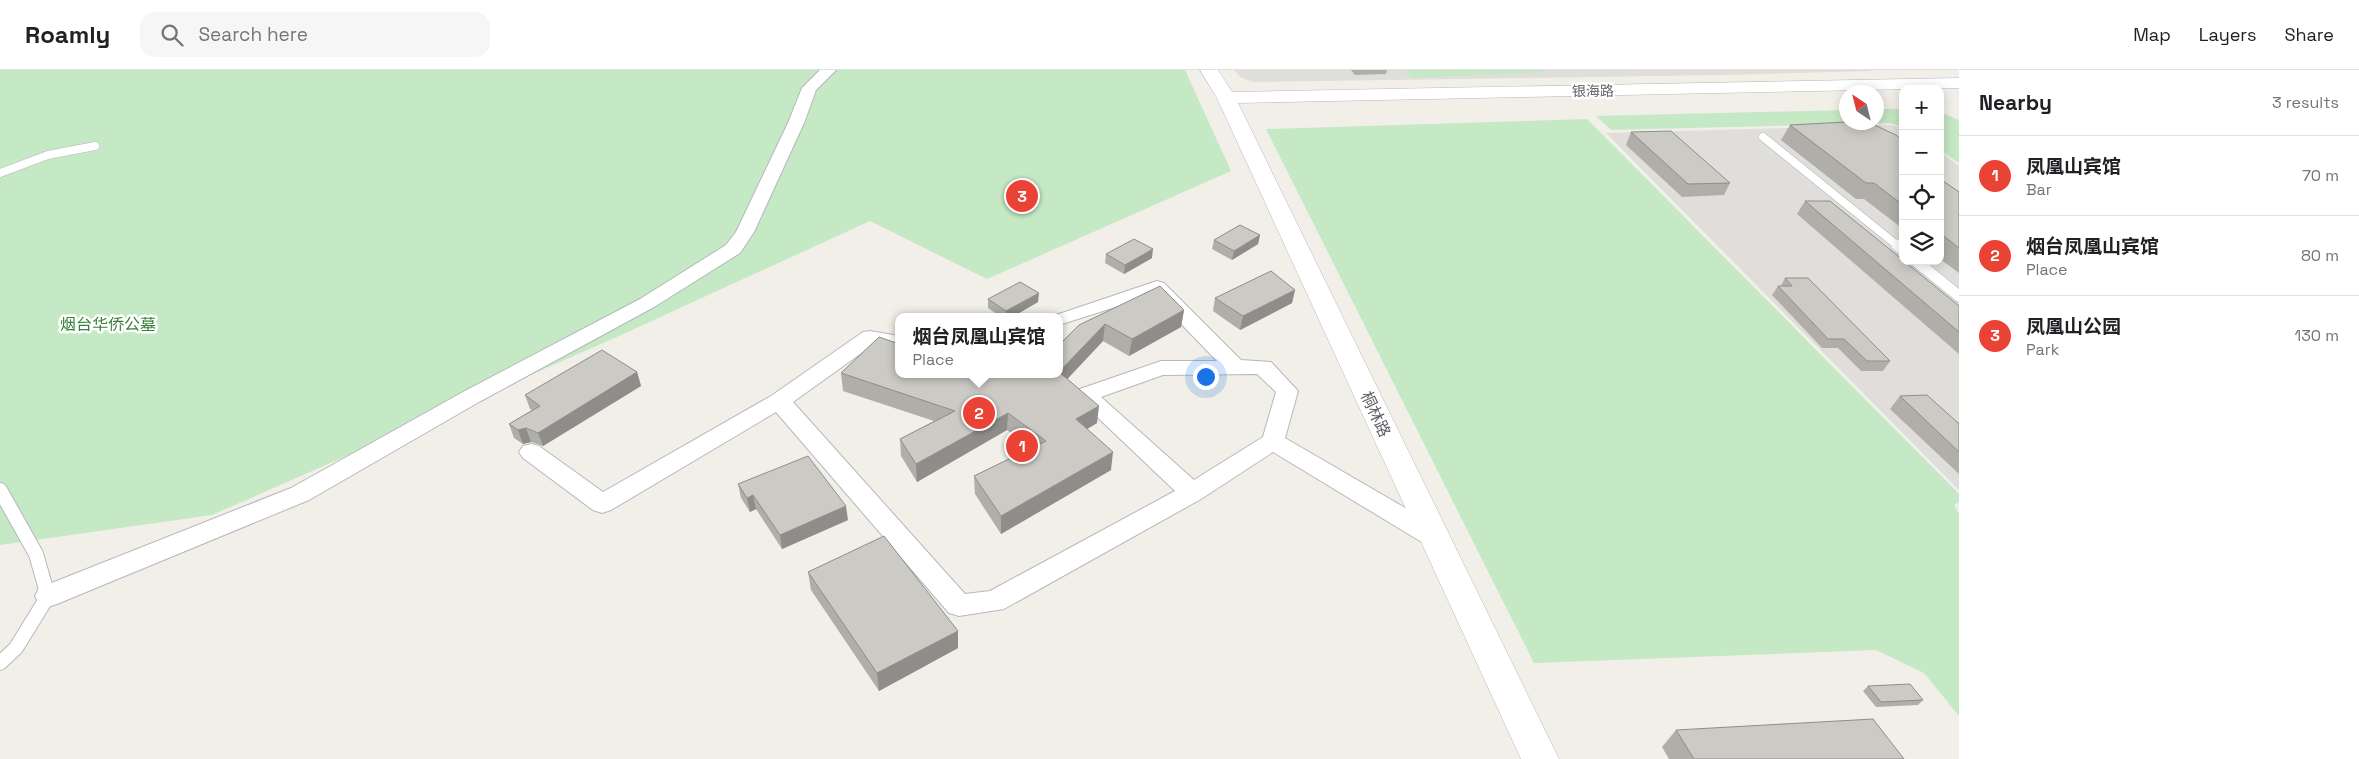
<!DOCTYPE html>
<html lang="en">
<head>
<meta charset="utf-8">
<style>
	:root { --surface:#fff; --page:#f6f6f6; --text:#202124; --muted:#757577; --line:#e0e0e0; --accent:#ea4335 }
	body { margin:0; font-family:"Space Grotesk","Noto Sans SC",sans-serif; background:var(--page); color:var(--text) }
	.controls { position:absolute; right:15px; top:15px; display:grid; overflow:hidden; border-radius:10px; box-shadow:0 2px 12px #0003 }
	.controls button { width:45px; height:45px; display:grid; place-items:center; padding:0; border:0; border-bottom:1px solid var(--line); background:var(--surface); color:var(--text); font:25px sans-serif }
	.compass { position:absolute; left:1839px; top:15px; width:45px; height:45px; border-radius:50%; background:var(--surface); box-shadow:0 2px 12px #0003; rotate:325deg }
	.you { position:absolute; left:1205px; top:306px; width:18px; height:18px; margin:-12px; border:4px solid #fff; border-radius:50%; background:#1a73e8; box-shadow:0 0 0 8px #1a73e833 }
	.badge { display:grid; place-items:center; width:32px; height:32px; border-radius:50%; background:var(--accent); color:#fff; font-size:16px; font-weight:700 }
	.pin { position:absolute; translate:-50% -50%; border:2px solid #fff; box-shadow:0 1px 5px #0006 }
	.popup { position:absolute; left:895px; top:243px; width:168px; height:65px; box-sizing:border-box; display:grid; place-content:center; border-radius:10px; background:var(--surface); filter:drop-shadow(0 1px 4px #0005); font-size:16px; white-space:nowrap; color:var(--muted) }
	.popup b { font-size:19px; color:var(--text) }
	.popup::after { content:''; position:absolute; left:50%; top:100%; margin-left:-10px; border:10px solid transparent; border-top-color:var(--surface) }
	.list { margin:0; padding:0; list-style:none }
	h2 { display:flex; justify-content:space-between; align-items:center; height:65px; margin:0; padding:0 20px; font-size:21px }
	h2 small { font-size:16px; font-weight:400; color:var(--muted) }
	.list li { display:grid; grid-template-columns:32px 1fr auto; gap:15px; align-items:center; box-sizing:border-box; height:80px; padding:0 20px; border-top:1px solid var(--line) }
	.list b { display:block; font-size:19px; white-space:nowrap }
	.list p { margin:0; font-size:16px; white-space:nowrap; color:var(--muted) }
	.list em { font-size:16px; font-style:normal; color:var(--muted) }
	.icon { flex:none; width:28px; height:28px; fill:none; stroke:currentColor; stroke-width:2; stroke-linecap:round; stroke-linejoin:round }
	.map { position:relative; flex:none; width:1959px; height:689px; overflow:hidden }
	header { display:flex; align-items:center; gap:30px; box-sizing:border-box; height:70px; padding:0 25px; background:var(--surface); border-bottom:1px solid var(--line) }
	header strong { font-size:24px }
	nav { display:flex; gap:28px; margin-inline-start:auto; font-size:18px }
	.search { width:350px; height:45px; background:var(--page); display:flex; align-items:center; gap:12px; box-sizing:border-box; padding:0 18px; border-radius:15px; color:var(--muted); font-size:19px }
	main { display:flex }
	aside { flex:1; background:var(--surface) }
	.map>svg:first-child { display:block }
	.industrial { fill:#e0deda }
	.education { fill:#e1ded6 }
	.green { fill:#c5e8c5 }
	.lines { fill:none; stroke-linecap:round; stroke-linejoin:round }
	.lane-far2-casing { stroke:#b5b8bc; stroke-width:9 }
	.lane-far1-casing { stroke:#b5b8bc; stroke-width:12 }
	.lane-casing { stroke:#b5b8bc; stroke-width:16 }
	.street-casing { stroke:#b5b8bc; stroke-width:2 }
	.secondary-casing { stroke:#b6babf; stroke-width:1 }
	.lane-far2 { stroke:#fff; stroke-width:8 }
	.lane-far1 { stroke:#fff; stroke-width:11 }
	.lane { stroke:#fff; stroke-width:14 }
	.street { fill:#fff; fill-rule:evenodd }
	.secondary { fill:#fff; fill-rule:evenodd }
	.wall { fill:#afaea9 }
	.shaded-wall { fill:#8f8d8a }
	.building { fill:#cccac5; stroke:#8f8d8a }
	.labels { text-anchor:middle; stroke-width:5; stroke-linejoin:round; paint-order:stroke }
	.far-street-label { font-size:14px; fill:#5f6368; stroke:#fff }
	.park-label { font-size:16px; fill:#348238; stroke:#fff }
	.street-label { font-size:16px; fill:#5f6368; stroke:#fff }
</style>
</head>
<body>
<header>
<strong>Roamly</strong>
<div class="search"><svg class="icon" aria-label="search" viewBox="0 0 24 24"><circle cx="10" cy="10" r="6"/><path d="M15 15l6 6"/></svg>Search here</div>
<nav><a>Map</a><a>Layers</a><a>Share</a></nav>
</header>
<main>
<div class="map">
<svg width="1959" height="689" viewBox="0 0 1959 689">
	<rect width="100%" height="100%" fill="#f1efe8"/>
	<!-- industrial -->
	<path class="industrial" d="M 1234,0 L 1715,0 L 1722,5 L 1253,12 L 1240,7 Z
		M 1892,55 L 1903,59 L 1903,191 L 1940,191 L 1940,82 L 1959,96 L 1959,420 L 1606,63 Z"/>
	<!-- education -->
	<path class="education" d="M 1715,0 L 1870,0 L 1872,1 L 1722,5 Z"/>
	<!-- green -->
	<path class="green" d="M 0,0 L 1185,0 L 1231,101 L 987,209 L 870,151 L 610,270 L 212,445 L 0,475 Z
		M 1405,0 L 1542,0 L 1544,2 L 1412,8 Z
		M 1877,39 L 1903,39 L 1903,57 L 1889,53 L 1611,60 L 1596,46 L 1846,40 L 1846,52 L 1876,52 Z
		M 1940,42 L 1959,50 L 1959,93 L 1940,80 Z
		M 1587,49 L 1959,424 L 1959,432 L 1954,435 L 1959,444 L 1959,646 L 1924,603 L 1876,580 L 1534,593 L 1266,59 Z"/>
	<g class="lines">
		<!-- lane-far2 casing -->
		<g class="lane-far2-casing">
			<path id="lane-far2" d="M 1763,67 L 1898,176
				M 0,103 L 48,85 L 95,76"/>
		</g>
		<!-- lane-far1 casing -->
		<g class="lane-far1-casing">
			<path id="lane-far1" d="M 1897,175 L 1903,180
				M 1916,191 L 1959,226"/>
		</g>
		<!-- lane casing -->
		<g class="lane-casing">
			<path id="lane" d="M 0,420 L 36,484 L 48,526 L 16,578 L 0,593"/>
		</g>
		<!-- street casing -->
		<g class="street-casing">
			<path id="street" d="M 820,0 L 836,0 L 816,20 L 804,53 L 754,162 L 740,183 L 654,237 L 479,332 L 309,430 L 57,534 L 48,537 L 39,534 L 35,526 L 39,518 L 291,418 L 463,322 L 640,229 L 726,175 L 736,162 L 788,53 L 802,18 Z
				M 1157,211 L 1164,213 L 1241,290 L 1271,292 L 1298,321 L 1285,368 L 1443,460 L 1447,467 L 1443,474 L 1434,477 L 1425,474 L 1273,382 L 1201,429 L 1004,539 L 959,546 L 949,543 L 776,342 L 611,440 L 602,443 L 593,440 L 523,388 L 519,382 L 523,376 L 531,374 L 539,376 L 603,422 L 771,326 L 863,262 L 870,261 L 899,266 L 899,278 L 874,274 L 793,332 L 965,524 L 990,521 L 1175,421 L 1074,325 L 1077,320 L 1161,291 L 1217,291 L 1153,225 L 1059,255 L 1059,247 L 1050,247 ZM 1257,304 L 1276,322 L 1263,367 L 1194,410 L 1101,327 L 1163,305 Z"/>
		</g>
		<!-- secondary casing -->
		<g class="secondary-casing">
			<path id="secondary" d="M 1200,0 L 1218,0 L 1232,22 L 1959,8 L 1959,18 L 1238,33 L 1559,689 L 1521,689 L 1217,28 Z"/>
		</g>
		<!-- lane-far2 -->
		<use href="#lane-far2" class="lane-far2"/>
		<!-- lane-far1 -->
		<use href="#lane-far1" class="lane-far1"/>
		<!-- lane -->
		<use href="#lane" class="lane"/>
		<!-- street -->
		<use href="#street" class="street"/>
		<!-- secondary -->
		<use href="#secondary" class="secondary"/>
	</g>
	<!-- wall -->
	<path class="wall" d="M 1351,0 L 1387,0 L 1386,4 L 1355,5 Z
		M 1790,55 L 1903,71 L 1903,159 L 1864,129 L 1856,129 L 1781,70 Z
		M 1631,62 L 1730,113 L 1724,125 L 1682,127 L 1626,75 Z
		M 1940,109 L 1959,122 L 1959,203 L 1940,189 Z
		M 1805,131 L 1959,236 L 1959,284 L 1797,144 Z
		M 1260,165 L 1258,174 L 1232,190 L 1212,179 L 1214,170 Z
		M 1106,184 L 1152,188 L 1124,204 L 1105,193 Z
		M 1785,208 L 1890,291 L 1883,301 L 1861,301 L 1838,278 L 1822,278 L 1772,225 L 1778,216 L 1781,216 Z
		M 1295,220 L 1292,233 L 1240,260 L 1213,241 L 1215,228 Z
		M 988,229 L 1038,232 L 1012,247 L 1001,247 L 988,238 Z
		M 1184,240 L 1181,257 L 1129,286 L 1103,271 L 1067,309 L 1097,353 L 1087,359 L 1111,400 L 1001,464 L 975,424 L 974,406 L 1031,378 L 1007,360 L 917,412 L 901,386 L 900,369 L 934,351 L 843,321 L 841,303 L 1059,304 L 1079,255 Z
		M 637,302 L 641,316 L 543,376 L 531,372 L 523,374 L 514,368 L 509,354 L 532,340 L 530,339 L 525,325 Z
		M 1900,326 L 1959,353 L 1959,404 L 1890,339 Z
		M 738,414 L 848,450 L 782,479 L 756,439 L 750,442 L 741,428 Z
		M 808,502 L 958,561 L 958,578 L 879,621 L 811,520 Z
		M 1868,616 L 1923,630 L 1918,635 L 1876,637 L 1863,621 Z
		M 1676,660 L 1904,689 L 1669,689 L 1662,677 Z"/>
	<!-- shaded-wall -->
	<path class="shaded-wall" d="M 1260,165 L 1258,174 L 1232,190 L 1234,181 Z
		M 1153,179 L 1152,188 L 1124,204 L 1125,195 Z
		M 1295,220 L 1292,233 L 1240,260 L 1243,246 Z
		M 1039,223 L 1038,232 L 1012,247 L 1006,247 L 1006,241 Z
		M 1184,240 L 1181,257 L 1129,286 L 1132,269 Z
		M 1105,254 L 1103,271 L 1058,319 L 1059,302 Z
		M 637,302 L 641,316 L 543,376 L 538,363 Z
		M 1099,336 L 1097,353 L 1074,367 L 1076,349 Z
		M 1008,343 L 1007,360 L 917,412 L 916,394 Z
		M 526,358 L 531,372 L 523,374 L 518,360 Z
		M 1113,382 L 1111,400 L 1001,464 L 1001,446 Z
		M 753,425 L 756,439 L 750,442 L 747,428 Z
		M 846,436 L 848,450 L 782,479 L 780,465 Z
		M 958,561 L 958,578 L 879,621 L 877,603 Z"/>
	<!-- building -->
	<path class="building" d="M 1846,52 L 1868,52 L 1896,65 L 1903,71 L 1903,135 L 1874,113 L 1866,113 L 1790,55 Z
		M 1671,61 L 1730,113 L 1688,114 L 1631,62 Z
		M 1940,109 L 1959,122 L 1959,178 L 1940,163 Z
		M 1805,131 L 1830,131 L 1903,190 L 1903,191 L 1904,191 L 1959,236 L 1959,262 Z
		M 1240,155 L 1260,165 L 1234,181 L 1214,170 Z
		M 1134,169 L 1153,179 L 1125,195 L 1106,184 Z
		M 1271,201 L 1295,220 L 1243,246 L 1215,228 Z
		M 1785,208 L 1808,208 L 1890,291 L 1867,291 L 1844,269 L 1828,269 L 1778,216 L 1792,216 Z
		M 1020,212 L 1039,223 L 1006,241 L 988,229 Z
		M 1160,216 L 1184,240 L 1132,269 L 1105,254 L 1059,302 L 1059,275 L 1079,255 Z
		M 879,267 L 899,274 L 899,304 L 1059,304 L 1059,302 L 1099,336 L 1076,349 L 1113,382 L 1001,446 L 974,406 L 1046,371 L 1008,343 L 916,394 L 900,369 L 955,341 L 841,303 Z
		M 602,280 L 637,302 L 538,363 L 526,358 L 518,360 L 509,354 L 540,336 L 525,325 Z
		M 1927,325 L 1958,353 L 1959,353 L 1959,382 L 1900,326 Z
		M 808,386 L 846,436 L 780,465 L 753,425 L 747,428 L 738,414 Z
		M 884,466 L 958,561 L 877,603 L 808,502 Z
		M 1910,614 L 1923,630 L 1881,632 L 1868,616 Z
		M 1873,649 L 1904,689 L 1694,689 L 1676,660 Z"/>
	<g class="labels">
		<!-- far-street labels -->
		<g class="far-street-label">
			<text transform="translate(1593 21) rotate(-1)" y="5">银海路</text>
		</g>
		<!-- park labels -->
		<g class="park-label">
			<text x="108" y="260">烟台华侨公墓</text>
		</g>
		<!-- street labels -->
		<g class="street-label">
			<text transform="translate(1376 344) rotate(65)" y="6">桐林路</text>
		</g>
	</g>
</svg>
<div class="controls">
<button>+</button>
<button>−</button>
<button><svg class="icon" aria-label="locate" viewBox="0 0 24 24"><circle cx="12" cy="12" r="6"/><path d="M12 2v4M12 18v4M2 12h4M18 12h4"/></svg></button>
<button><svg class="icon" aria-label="layers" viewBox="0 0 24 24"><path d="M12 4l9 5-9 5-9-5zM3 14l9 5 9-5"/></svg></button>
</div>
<svg class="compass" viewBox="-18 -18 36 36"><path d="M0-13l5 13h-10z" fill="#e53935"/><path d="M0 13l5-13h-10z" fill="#757577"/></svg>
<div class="you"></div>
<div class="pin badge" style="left:1022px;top:376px">1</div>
<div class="pin badge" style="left:979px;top:343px">2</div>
<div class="popup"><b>烟台凤凰山宾馆</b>Place</div>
<div class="pin badge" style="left:1022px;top:126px">3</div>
</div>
<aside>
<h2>Nearby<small>3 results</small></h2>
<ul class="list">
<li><span class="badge">1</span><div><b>凤凰山宾馆</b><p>Bar</p></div><em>70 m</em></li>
<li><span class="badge">2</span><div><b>烟台凤凰山宾馆</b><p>Place</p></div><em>80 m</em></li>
<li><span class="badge">3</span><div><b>凤凰山公园</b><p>Park</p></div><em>130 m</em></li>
</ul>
</aside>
</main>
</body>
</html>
